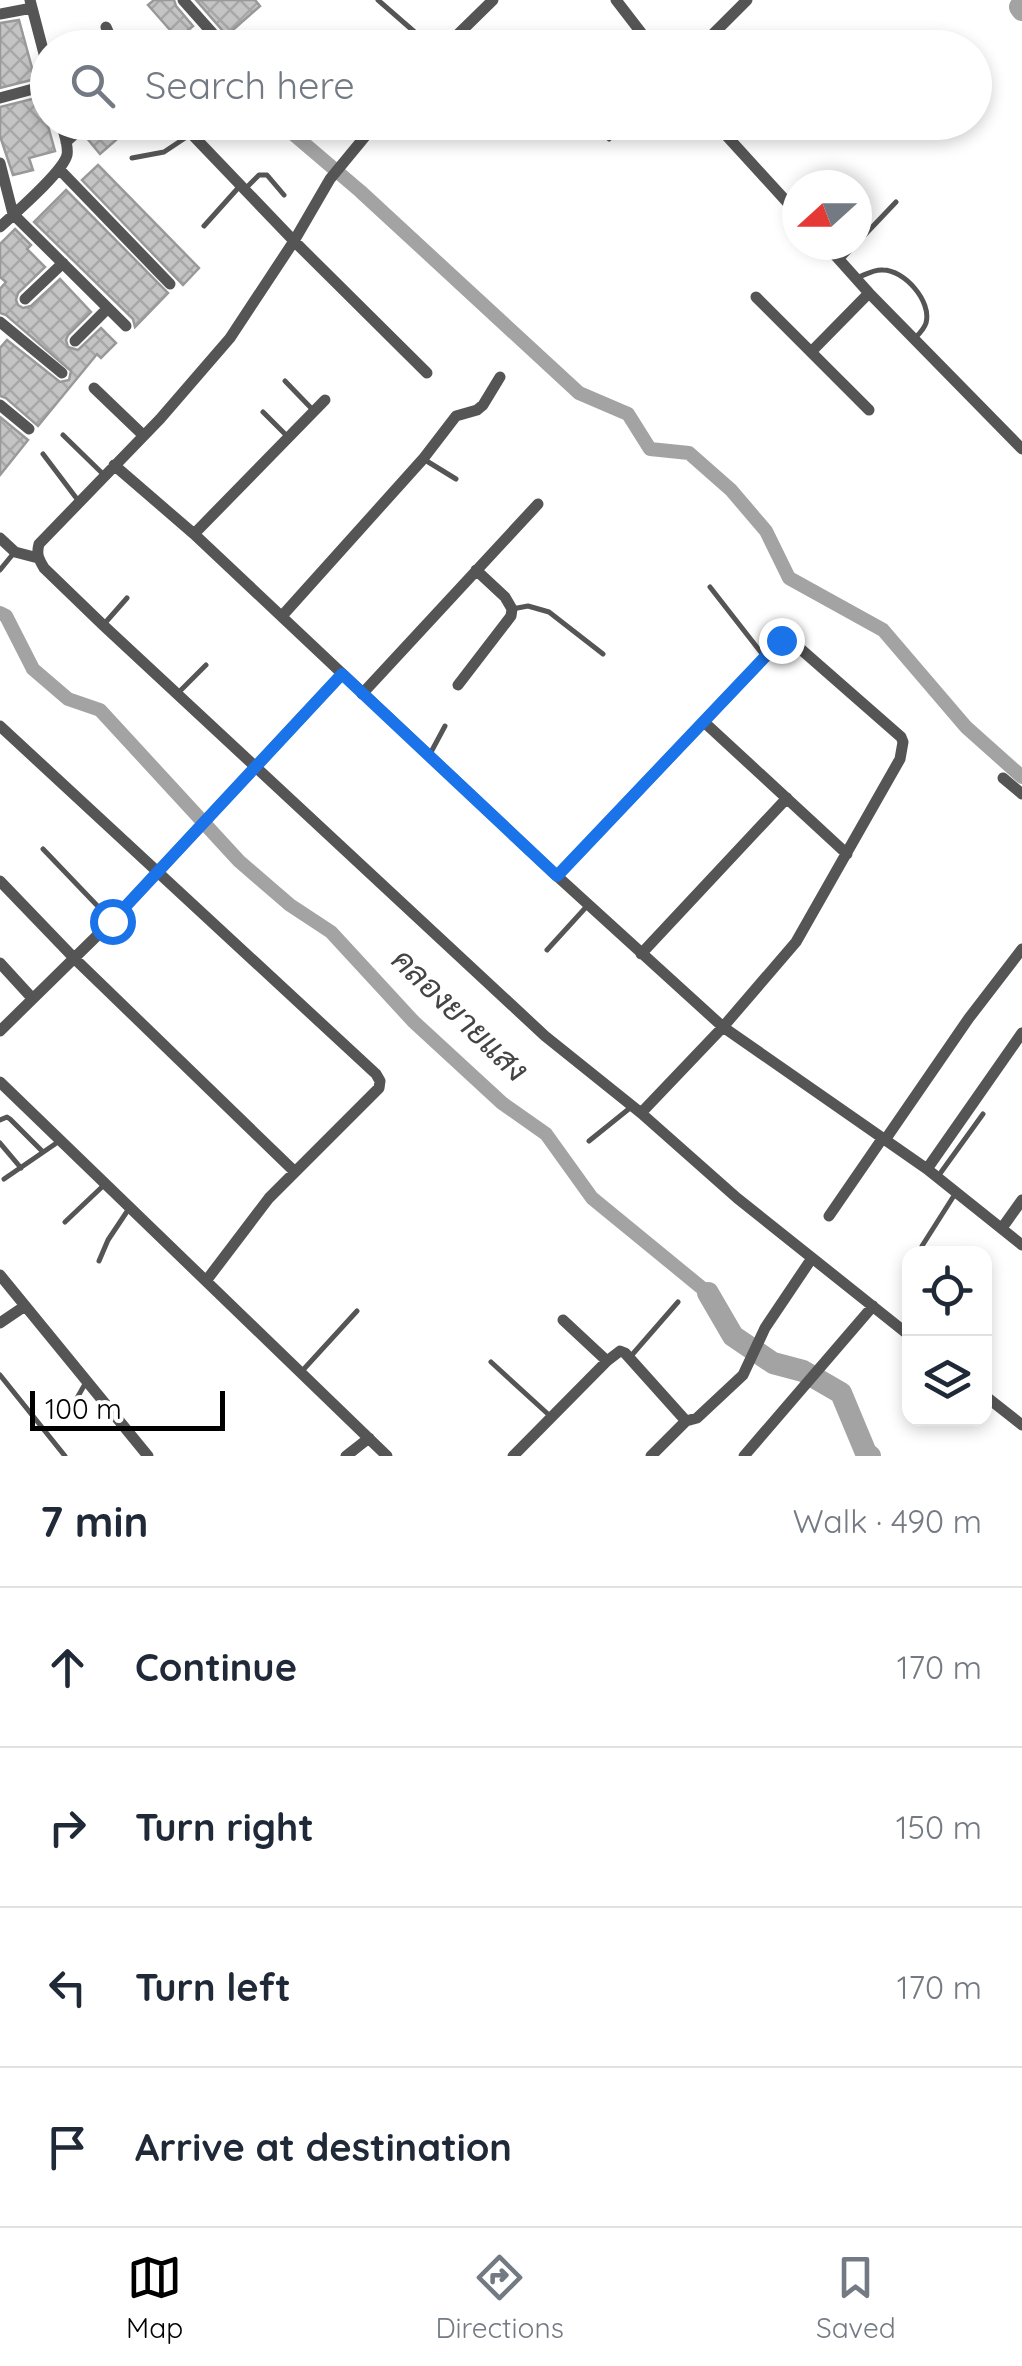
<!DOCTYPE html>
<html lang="en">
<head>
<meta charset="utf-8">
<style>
	:root { --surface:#fff; --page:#f2f2f3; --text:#1f2937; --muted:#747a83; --line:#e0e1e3; --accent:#000 }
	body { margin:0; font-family:Quicksand,Sarabun,sans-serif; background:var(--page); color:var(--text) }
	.controls { position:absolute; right:30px; bottom:30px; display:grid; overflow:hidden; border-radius:20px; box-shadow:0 5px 15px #0003 }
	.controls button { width:90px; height:90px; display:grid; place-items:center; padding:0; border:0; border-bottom:2px solid var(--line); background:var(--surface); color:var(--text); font:50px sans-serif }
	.compass { position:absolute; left:782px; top:170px; width:90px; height:90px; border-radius:50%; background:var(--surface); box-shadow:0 5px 15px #0003; rotate:249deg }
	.scale { position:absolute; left:30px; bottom:25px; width:195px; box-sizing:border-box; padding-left:10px; border:5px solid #000; border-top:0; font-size:28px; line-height:35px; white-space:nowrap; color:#000; -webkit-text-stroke:8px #fff; paint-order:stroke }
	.stop { position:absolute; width:30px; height:30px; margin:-22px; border:8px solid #1a73e8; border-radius:50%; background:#fff }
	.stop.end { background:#1a73e8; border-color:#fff; box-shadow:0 2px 10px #0008 }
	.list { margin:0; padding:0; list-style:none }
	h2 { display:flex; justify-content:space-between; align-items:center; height:130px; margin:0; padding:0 40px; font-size:42px }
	h2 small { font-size:32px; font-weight:400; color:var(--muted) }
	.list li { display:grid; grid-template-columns:65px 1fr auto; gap:30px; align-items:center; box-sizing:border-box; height:160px; padding:0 40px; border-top:2px solid var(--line) }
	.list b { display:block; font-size:38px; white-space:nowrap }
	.list em { font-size:32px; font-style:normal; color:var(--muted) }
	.icon { flex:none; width:55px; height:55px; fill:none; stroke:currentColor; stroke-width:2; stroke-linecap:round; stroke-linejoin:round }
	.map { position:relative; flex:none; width:1022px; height:1456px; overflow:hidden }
	.search { position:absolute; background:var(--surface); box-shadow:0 5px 15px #0003; left:30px; right:30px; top:30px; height:110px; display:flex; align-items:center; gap:25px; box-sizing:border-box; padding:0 35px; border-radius:55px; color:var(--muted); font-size:38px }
	.sheet { height:770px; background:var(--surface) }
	nav { display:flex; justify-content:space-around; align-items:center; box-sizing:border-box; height:140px; border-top:2px solid var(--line); background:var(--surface); font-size:28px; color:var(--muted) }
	nav a { display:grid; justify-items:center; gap:5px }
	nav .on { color:var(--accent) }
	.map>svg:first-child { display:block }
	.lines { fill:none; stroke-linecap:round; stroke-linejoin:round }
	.canal { stroke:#a3a3a3; stroke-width:14 }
	.river { stroke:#a3a3a3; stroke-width:22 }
	.building { fill:url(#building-cross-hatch); stroke:#999; stroke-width:2.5 }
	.service { stroke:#555; stroke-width:5 }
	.minor { stroke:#555; stroke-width:11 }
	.route { stroke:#1a73e8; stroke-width:12 }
	.labels { text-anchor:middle; stroke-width:9; stroke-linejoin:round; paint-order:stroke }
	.water-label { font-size:32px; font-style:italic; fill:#444; stroke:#fff }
</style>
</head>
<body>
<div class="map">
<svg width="1022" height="1456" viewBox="0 0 1022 1456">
	<defs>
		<pattern id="building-cross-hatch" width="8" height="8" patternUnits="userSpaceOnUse" patternTransform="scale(2.5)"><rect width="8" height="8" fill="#c4c4c4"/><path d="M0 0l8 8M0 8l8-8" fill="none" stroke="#a7a7a7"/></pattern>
	</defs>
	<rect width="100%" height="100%" fill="#fff"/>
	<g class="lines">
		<!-- canal -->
		<path class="canal" d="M 279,122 L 360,191 L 579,393 L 628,414 L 650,449 L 689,453 L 731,490 L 766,531 L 789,578 L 883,630 L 966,727 L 1022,777
			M 0,613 L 6,616 L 33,669 L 68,699 L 100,710 L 239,861 L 290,905 L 331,932 L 413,1021 L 502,1103 L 546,1134 L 592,1198 L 708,1293"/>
		<!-- river -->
		<path class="river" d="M 1022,6 L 1020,7 L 1022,10
			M 708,1293 L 733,1336 L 773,1363 L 803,1371 L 841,1393 L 866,1453 L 870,1456"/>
	</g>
	<!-- building -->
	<path class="building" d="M 154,0 L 174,0 L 176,6 L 193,26 L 178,39 L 148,5 Z
		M 196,0 L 255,0 L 260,6 L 225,37 L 222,30 Z
		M 19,20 L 35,79 L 0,88 L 0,23 Z
		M 40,97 L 55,151 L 29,158 L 33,170 L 13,175 L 0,136 L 0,107 Z
		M 101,122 L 117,122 L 125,132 L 100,154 L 86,137 Z
		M 98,165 L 199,268 L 183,285 L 82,180 Z
		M 66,190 L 168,293 L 135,327 L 133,319 L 34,222 Z
		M 15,229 L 31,245 L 27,249 L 45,267 L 18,293 L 16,300 L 18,305 L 23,308 L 31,306 L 60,279 L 91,312 L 68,335 L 66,340 L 68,347 L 78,350 L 101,328 L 116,343 L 101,358 L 97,354 L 38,426 L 6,398 L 0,396 L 0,348 L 7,340 L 60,382 L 69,380 L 71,371 L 6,315 L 0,313 L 0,289 L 6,282 L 0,277 L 0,244 Z
		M 0,417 L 28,440 L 0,475 Z"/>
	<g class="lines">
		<!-- service -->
		<path class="service" d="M 378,0 L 433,48
			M 609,139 L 625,122
			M 132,158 L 164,152 L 191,134
			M 247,187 L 259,175 L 267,175 L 284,195
			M 204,226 L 239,187
			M 857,243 L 896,202
			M 843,258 L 855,245
			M 859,277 C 867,274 874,269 883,270 C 904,270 932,301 926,323 C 924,329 920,333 916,337
			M 285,381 L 312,409
			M 263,412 L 286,435
			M 63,435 L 104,475
			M 43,454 L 77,499
			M 425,460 L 456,479
			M 0,570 L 13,554
			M 710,587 L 763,655
			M 512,609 L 528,606 L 549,612 L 603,654
			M 105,623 L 127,598
			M 179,692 L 206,665
			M 430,754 L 445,726
			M 43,849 L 110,919
			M 547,950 L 588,905
			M 0,1120 L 7,1117 L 10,1119 L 42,1151
			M 589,1141 L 630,1108
			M 0,1143 L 21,1168
			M 939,1175 L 983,1114
			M 4,1179 L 58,1142
			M 65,1222 L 103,1186
			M 922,1246 L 955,1194
			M 99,1261 L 108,1240 L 128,1210
			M 631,1356 L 678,1302
			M 491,1362 L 549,1415
			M 303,1370 L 357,1311
			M 0,1375 L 65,1456
			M 69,1412 L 85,1384"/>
		<!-- minor -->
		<path class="minor" d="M 30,0 L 48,69
			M 183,0 L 215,36
			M 616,0 L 653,48
			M 0,14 L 32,8
			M 106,27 L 115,48
			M 444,48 L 493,0
			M 699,48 L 747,0
			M 0,98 L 48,85
			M 180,122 L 294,241 L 427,373
			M 377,122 L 330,179 L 294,241 L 230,338 L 160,419 L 39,544 C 36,555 39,559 44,568 L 103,625 L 545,1036 L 641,1113 L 737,1198 L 910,1336
			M 714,122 L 797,213
			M 66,142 L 88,122
			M 0,163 L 13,214 L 126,326
			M 59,169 L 170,284
			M 0,227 C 15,213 63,172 67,155 C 69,145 63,132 61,122
			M 826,245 L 869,293 L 1022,449
			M 756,297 L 869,410
			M 25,299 L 63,263
			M 0,322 L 62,373
			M 75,341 L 108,308
			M 811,352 L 869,293
			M 94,388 L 143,435
			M 0,405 L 29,429
			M 114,465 L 194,534 L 557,876 L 723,1027 L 927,1169 L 1022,1245
			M 194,534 L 325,400
			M 0,538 L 15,552 L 38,558
			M 282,616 L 423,459 L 456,416 L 477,410 L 483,405 L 500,377
			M 458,685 L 511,616 L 512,609 L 505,597 L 476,570
			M 362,694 L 538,504
			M 704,722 L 847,854
			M 0,726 L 376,1074 L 380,1081 L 379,1088 L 269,1198 L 206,1281
			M 1003,778 L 1022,794
			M 557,876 L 781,640 L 789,640 L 796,645 L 901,737 L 903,742 L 900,759 L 796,942 L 723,1027 L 641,1113
			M 0,881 L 75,959 L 295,1172
			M 641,954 L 787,798
			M 0,963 L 32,998
			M 0,1031 L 112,921 L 342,674
			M 0,1082 L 387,1456
			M 885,1140 L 969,1018 L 1022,949
			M 927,1169 L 1022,1033
			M 829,1216 L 882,1139
			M 1002,1228 L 1022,1200
			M 0,1275 L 148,1456
			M 563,1320 L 607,1361
			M 0,1323 L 25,1306
			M 984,1395 L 1022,1425
			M 346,1456 L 369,1438
			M 513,1456 L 607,1361 L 620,1351 L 625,1353 L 686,1421 L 697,1418 L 743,1375 L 765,1328 L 812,1258
			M 651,1456 L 686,1421
			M 744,1456 L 873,1306"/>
	</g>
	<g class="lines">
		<!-- route -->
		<path class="route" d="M 112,921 L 342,674 L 557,876 L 781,640"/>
	</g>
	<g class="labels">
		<!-- water labels -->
		<g class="water-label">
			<text transform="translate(460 1015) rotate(44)" y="11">คลองยายแสง</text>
		</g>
	</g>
</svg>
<div class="controls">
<button><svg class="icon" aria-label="locate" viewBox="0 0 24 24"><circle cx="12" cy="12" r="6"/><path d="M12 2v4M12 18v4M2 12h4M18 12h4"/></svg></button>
<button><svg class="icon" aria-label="layers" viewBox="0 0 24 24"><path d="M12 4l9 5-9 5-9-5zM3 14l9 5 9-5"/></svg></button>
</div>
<svg class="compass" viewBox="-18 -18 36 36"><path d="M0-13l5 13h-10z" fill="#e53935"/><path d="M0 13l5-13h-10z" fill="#747a83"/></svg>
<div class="scale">100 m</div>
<div class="stop" style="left:112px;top:921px"></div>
<div class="stop end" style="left:781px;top:640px"></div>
<div class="search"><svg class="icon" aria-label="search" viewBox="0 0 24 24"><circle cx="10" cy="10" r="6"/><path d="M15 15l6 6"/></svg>Search here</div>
</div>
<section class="sheet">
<h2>7 min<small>Walk · 490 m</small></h2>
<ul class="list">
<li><svg class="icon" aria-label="ahead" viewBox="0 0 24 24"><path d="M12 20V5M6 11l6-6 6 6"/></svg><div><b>Continue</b></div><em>170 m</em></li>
<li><svg class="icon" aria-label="right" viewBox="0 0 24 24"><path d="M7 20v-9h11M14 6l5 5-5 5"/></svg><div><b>Turn right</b></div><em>150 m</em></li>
<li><svg class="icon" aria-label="left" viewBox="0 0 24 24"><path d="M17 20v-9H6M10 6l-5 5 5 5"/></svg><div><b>Turn left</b></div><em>170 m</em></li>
<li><svg class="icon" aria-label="arrive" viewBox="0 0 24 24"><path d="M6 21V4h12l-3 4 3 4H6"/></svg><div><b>Arrive at destination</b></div></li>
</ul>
</section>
<nav>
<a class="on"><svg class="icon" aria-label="map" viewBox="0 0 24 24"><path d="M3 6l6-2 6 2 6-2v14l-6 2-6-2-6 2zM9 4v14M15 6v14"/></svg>Map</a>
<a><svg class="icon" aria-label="directions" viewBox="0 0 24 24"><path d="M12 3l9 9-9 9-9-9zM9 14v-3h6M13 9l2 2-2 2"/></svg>Directions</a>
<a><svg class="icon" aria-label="saved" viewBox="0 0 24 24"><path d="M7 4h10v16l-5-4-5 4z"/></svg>Saved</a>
</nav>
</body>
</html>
